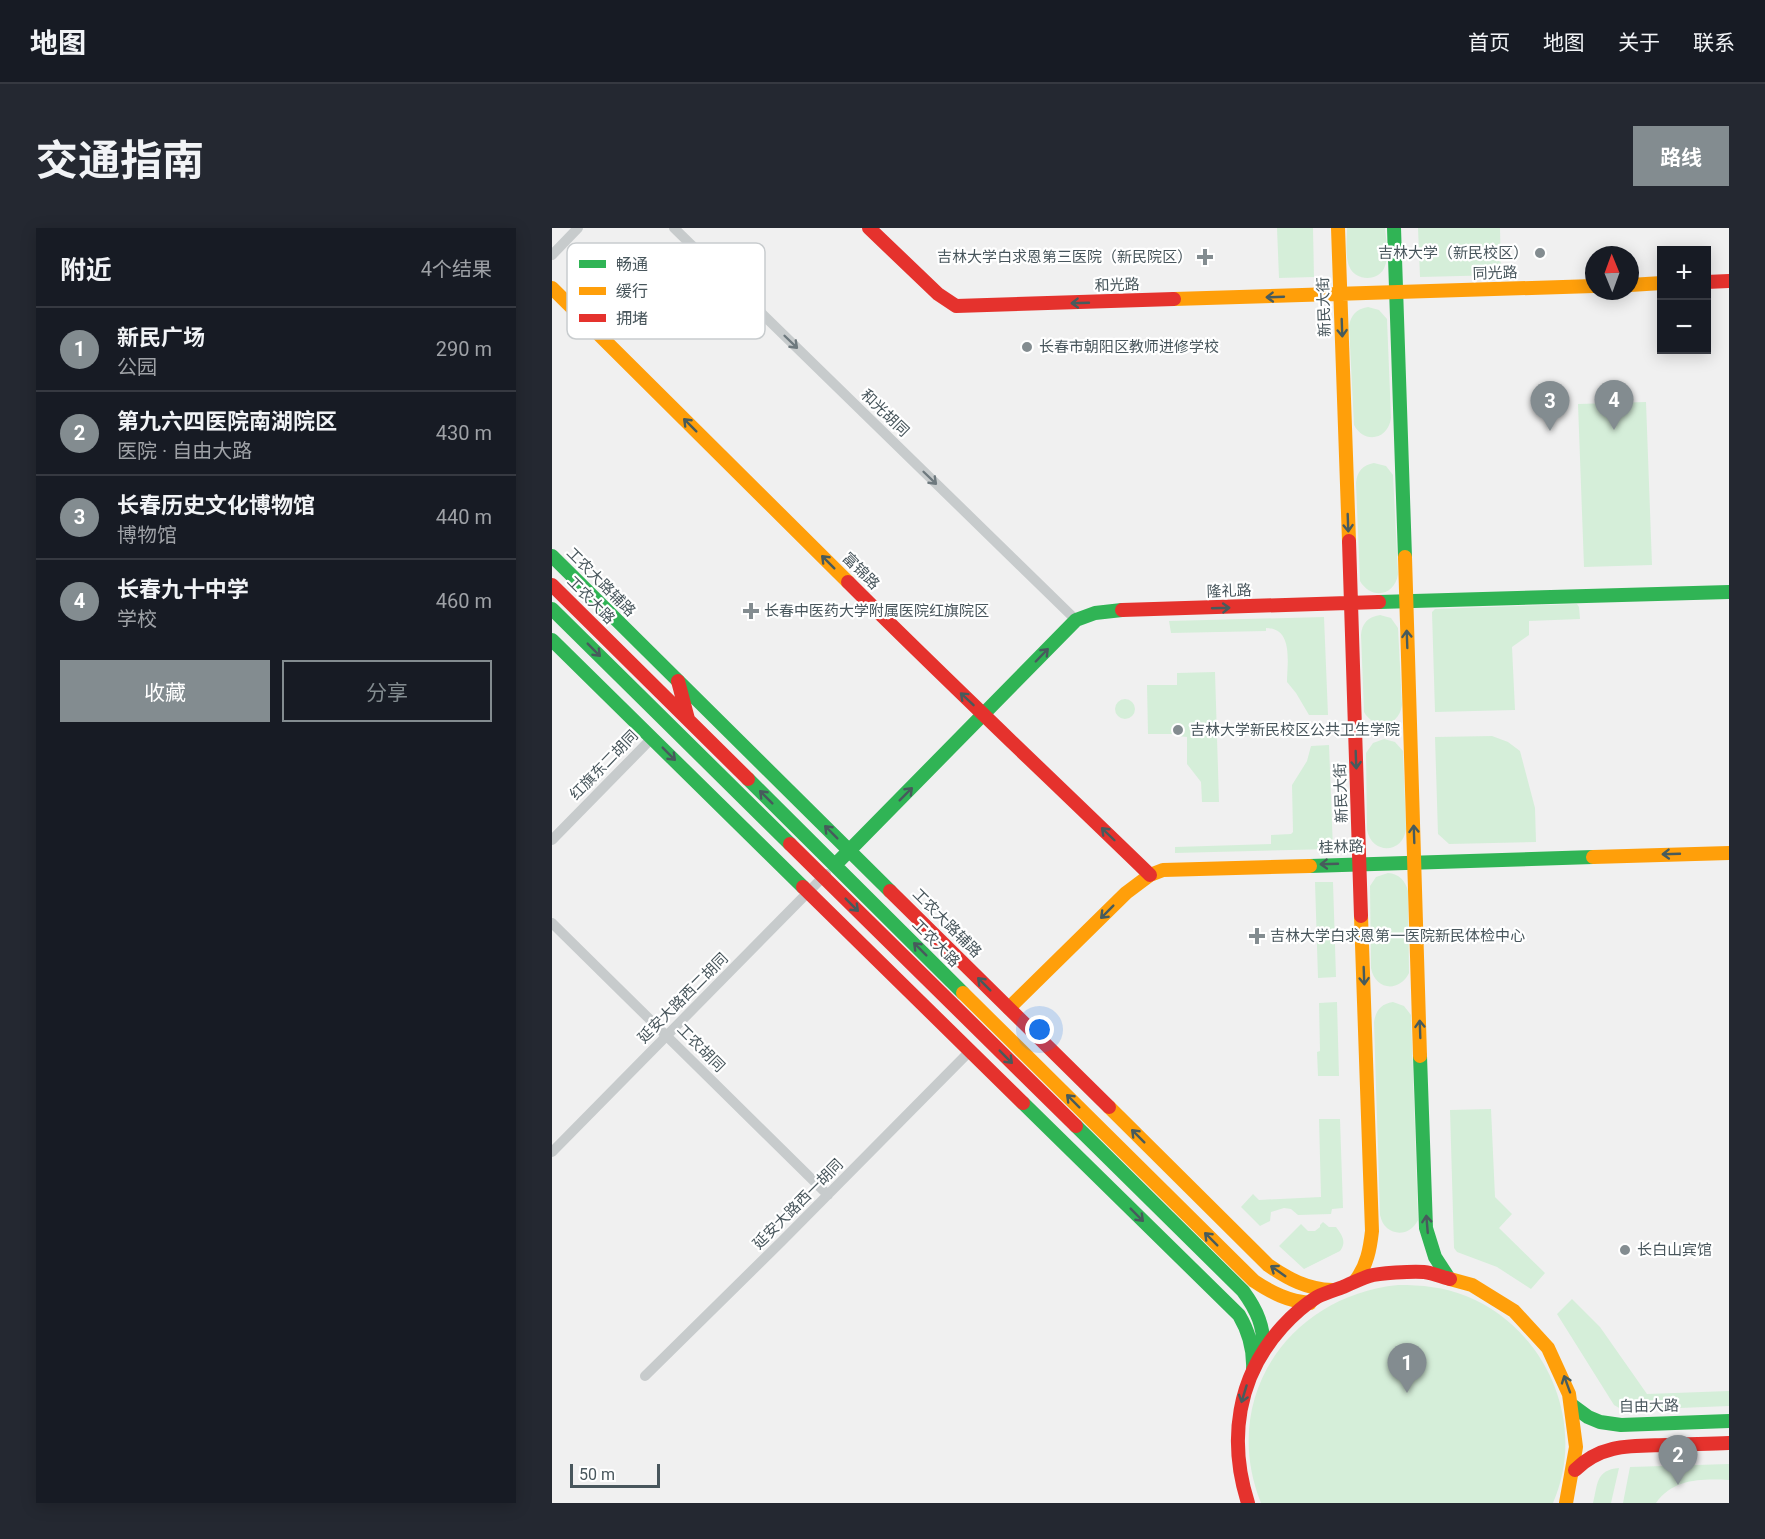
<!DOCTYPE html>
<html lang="zh">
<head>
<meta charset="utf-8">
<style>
	:root { --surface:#171b24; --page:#242831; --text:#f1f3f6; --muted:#9ea1a6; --line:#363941; --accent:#838c90 }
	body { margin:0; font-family:Roboto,"Noto Sans SC",sans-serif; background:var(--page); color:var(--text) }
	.controls { position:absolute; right:18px; top:18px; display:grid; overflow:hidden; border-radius:0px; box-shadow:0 3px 15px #0003 }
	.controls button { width:54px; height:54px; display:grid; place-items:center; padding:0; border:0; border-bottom:2px solid var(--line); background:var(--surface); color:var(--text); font:30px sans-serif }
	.compass { position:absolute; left:1033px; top:18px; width:54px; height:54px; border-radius:50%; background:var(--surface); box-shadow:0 3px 15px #0003; rotate:359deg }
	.scale { position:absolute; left:18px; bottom:15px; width:90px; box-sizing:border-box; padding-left:6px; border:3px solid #48565c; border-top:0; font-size:16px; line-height:21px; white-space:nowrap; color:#48565c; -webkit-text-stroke:4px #fff; paint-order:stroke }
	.you { position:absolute; left:488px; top:802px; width:21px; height:21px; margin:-15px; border:4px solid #fff; border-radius:50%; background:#1a73e8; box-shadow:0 0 0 9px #1a73e833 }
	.badge { display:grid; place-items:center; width:39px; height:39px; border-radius:50%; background:var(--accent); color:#fff; font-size:20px; font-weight:700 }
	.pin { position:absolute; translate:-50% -50px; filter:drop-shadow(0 2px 3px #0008) }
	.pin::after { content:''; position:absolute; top:32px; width:21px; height:18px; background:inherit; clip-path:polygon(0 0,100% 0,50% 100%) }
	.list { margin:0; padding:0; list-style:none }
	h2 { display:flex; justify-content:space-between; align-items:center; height:78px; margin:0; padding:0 24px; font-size:26px }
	h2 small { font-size:20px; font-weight:400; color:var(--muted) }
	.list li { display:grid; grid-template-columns:39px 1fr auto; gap:18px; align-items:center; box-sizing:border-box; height:84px; padding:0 24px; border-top:2px solid var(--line) }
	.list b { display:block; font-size:22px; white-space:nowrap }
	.list p { margin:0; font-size:20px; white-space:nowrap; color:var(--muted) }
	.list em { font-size:20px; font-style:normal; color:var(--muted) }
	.actions { display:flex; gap:12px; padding:18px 24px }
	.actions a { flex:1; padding:14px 0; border:2px solid var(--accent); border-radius:0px; text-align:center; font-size:21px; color:var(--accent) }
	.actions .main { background:var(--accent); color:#fff }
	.map { position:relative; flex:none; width:1177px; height:1275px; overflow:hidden; border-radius:0px }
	header { display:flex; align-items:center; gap:36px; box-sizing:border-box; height:84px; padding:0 30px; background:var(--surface); border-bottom:2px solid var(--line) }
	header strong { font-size:28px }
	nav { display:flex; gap:33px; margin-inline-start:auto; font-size:21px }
	.intro { display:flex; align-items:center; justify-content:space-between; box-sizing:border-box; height:144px; padding:0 36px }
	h1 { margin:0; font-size:42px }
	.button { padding:15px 27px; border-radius:0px; background:var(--accent); color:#fff; font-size:21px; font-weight:700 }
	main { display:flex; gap:36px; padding:0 36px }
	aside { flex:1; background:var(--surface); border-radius:0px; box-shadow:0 3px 15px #0003 }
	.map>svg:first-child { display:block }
	.green { fill:#d5eed9 }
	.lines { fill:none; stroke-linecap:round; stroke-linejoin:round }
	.street { stroke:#c7cbcc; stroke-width:10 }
	.fast { stroke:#30b455; stroke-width:14 }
	.slow { stroke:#ff9f0a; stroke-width:14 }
	.jam { stroke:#e5322d; stroke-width:14 }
	.oneway { stroke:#475b5c }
	.oneway2 { stroke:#6e797e }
	.poi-dot { fill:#838c90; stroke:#fff; stroke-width:2 }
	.labels { text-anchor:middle; stroke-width:4.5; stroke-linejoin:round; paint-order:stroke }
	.poi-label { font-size:15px; fill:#48565c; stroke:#fff; text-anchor:start }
	.street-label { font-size:15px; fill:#48565c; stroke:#fff }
	.key { fill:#fff; stroke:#c8ccce; stroke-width:1.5 }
	.key-label { font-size:16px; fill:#48565c }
</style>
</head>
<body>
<header>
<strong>地图</strong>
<nav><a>首页</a><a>地图</a><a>关于</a><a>联系</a></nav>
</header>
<div class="intro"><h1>交通指南</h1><a class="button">路线</a></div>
<main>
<aside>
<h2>附近<small>4个结果</small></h2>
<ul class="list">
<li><span class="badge">1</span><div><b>新民广场</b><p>公园</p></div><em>290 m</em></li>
<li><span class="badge">2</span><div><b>第九六四医院南湖院区</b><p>医院 · 自由大路</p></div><em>430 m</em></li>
<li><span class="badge">3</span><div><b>长春历史文化博物馆</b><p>博物馆</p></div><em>440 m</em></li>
<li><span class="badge">4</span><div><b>长春九十中学</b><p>学校</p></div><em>460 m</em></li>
</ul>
<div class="actions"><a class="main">收藏</a><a>分享</a></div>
</aside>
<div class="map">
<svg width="1177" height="1275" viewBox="0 0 1177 1275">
	<rect width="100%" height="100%" fill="#f0f0f0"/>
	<!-- green -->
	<path class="green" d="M 725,0 L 761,0 L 762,49 L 727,50 Z
		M 795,0 L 833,0 C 834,11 837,27 833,38 C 828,54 803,54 797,38 C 793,27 795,11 795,0 Z
		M 866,0 L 948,0 L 949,47 L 868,49 Z
		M 816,79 L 827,82 L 835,91 L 839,190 C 836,212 812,216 802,197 L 797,98 C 799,87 804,81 816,79 Z
		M 1094,174 L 1100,337 L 1032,339 L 1026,176 Z
		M 822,235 L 834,238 L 841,247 L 846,346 C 843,368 819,372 808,353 L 804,255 C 805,243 811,237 822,235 Z
		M 1025,376 L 1027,379 L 1028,391 L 977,393 L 977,407 L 960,419 L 963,482 L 883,484 L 880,384 L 883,381 Z
		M 828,387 L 839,390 L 846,400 L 850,477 C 847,499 823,503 812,484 L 809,407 C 810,395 816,389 828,387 Z
		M 772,389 L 776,487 L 757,487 L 744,465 L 735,454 C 735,436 742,400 714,400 L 714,403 L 619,405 L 617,393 Z
		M 663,444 L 667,574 L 650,574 L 649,554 L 635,536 L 635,509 L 626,508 L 626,506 L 596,506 L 595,457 L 625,457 L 625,445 Z
		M563 481a10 10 0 1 1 20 0a10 10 0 1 1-20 0Z
		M 940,508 L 956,514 L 968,523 L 983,580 L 984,614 L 897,616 L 886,606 L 883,509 Z
		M 832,511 L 843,514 L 851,523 L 854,601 C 851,626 820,627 815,602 L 814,525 L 821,515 Z
		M 777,517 L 781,621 L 623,625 L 623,619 L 719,616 L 719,607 L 739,606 L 741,604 L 740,557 L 755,533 L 759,518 Z
		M 836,645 C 847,646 853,652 856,663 L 857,745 C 847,765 823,762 819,740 L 818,658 L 824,649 Z
		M 763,654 L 781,654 L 784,749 L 766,750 Z
		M 785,774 L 787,848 L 766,848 L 765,824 L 768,823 L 767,775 Z
		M 841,774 L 852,778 L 859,787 L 866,992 C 857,1011 832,1008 828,987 L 822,794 C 824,782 829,776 841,774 Z
		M 939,881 L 943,969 L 960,986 L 947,1000 L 993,1045 L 979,1061 L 945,1039 L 905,1024 L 902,1020 L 898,882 Z
		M 767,891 L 788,891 L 791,980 L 780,981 L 779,986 L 746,987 L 739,981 L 732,980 L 719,984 L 718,993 L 708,998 L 689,979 L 701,966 L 707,972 L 769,969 Z
		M 771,994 L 777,999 L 784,999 C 790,1007 795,1014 788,1023 L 752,1041 L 727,1018 L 749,996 L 756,1003 L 763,1003 L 768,999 L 768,997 Z
		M 846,1057 C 870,1057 892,1059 914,1068 C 994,1100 1036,1195 1001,1275 L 709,1275 C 667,1170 737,1068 846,1057 Z
		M 1020,1071 L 1048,1099 L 1095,1166 L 1177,1163 L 1177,1178 L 1078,1182 L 1069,1181 L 1062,1177 L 1005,1086 Z
		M 1177,1236 L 1177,1252 C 1150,1251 1122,1250 1104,1275 L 1071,1275 L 1078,1239 Z
		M 1067,1240 L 1059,1275 L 1041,1275 C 1046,1257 1043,1242 1067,1240 Z"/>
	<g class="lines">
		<!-- street -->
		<path class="street" d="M 122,0 L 524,392
			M 0,27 L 26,0
			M 0,612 L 100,510
			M 0,695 L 276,967
			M 0,924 L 274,646
			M 93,1148 L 230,1013 L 418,823"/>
		<!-- fast -->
		<path class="fast" d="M 842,0 L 853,329
			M 0,328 L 338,663
			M 827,374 L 1177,364
			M 0,381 L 238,616
			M 0,412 L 251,659
			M 196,551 L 411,765
			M 283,637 L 524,392 L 543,385 L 570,382
			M 758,638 L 1041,629
			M 868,828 L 874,1000 L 883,1029 L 896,1049
			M 471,875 L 687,1087 C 697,1104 702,1122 701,1142
			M 524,898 L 691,1063 C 705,1082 713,1100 711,1123
			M 1021,1178 L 1036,1189 L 1048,1194 L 1069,1197 L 1177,1193"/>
		<!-- slow -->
		<path class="slow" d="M 786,0 L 797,313
			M 1078,57 L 1110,55
			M 0,60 L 296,354
			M 622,71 L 1042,58
			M 853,329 L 868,828
			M 1041,629 L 1177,625
			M 411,765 L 702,1053 C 720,1065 736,1073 758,1075
			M 457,780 L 574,665 L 598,647 L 611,642 L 758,638
			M 557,879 L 716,1037 C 736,1051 755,1061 780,1062
			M 898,1051 L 920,1057 L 962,1083 L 996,1120 L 1017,1166 L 1024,1219 L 1014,1275
			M 804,1052 C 815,1037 818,1021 820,1003 L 809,688"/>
		<!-- jam -->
		<path class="jam" d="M 317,0 L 386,66 L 404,78 L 622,71
			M 1154,54 L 1177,53
			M 797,313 L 809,688
			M 296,354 C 395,453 497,549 598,647
			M 0,357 L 196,551
			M 570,382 L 827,374
			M 126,453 L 136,491
			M 238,616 L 524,898
			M 251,659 L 471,875
			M 338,663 L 557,879
			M 1023,1242 C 1050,1215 1081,1218 1115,1217 C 1136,1216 1156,1216 1177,1215
			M 696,1275 C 676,1212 685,1149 730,1099 C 740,1088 752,1077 765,1069 C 773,1065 783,1062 791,1059 C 800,1055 808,1051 817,1048 C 826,1045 861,1043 872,1044 C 881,1045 890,1049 898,1051"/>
	</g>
	<!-- one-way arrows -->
	<defs><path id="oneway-shaft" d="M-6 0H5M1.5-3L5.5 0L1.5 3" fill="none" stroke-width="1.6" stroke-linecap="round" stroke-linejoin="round" transform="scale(1.5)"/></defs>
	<g class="oneway">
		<use href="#oneway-shaft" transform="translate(723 69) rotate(178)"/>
		<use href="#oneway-shaft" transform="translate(528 75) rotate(178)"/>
		<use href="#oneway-shaft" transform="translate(790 100) rotate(88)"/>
		<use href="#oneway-shaft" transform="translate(138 197) rotate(-135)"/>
		<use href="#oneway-shaft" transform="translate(796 295) rotate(88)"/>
		<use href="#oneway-shaft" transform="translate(276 334) rotate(-135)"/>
		<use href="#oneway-shaft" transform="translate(669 380) rotate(-2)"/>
		<use href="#oneway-shaft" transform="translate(855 411) rotate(-92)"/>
		<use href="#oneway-shaft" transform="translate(42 422) rotate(45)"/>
		<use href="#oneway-shaft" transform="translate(490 427) rotate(-46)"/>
		<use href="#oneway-shaft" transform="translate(415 471) rotate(-137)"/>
		<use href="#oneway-shaft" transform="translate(117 526) rotate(45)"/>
		<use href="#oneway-shaft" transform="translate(804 532) rotate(88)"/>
		<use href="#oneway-shaft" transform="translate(354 566) rotate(-45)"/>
		<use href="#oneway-shaft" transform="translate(214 569) rotate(-135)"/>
		<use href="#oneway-shaft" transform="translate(279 604) rotate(-135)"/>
		<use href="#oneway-shaft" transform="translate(556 606) rotate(-136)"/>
		<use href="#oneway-shaft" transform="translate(862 606) rotate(-92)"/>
		<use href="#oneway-shaft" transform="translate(1119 626) rotate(178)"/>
		<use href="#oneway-shaft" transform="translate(777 636) rotate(178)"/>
		<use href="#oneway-shaft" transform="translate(300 677) rotate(45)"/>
		<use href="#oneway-shaft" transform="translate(555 684) rotate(135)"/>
		<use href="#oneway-shaft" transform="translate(368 721) rotate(-135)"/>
		<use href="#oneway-shaft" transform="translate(812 748) rotate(88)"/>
		<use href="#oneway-shaft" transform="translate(432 756) rotate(-135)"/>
		<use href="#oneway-shaft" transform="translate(868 801) rotate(-92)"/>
		<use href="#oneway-shaft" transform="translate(454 829) rotate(45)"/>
		<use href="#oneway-shaft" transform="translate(521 873) rotate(-135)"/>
		<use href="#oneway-shaft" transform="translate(586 908) rotate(-135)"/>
		<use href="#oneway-shaft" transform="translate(585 987) rotate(45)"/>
		<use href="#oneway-shaft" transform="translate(875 996) rotate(-95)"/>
		<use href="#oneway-shaft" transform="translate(659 1011) rotate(-135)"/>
		<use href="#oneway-shaft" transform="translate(726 1043) rotate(-145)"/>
		<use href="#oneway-shaft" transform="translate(1015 1156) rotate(-110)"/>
		<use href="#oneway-shaft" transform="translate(692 1166) rotate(107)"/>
	</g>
	<g class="oneway2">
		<use href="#oneway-shaft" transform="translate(239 114) rotate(44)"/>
		<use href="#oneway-shaft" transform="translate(378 250) rotate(44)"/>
	</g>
	<!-- markers -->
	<g class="poi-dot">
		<circle cx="988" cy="25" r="6"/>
		<path d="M650 20h6v6h6v6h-6v6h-6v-6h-6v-6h6z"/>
		<circle cx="475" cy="119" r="6"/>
		<path d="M196 374h6v6h6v6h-6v6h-6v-6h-6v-6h6z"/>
		<circle cx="626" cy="502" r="6"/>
		<path d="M702 699h6v6h6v6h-6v6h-6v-6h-6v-6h6z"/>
		<circle cx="1073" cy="1022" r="6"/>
	</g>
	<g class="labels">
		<!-- poi labels -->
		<g class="poi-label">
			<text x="976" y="30" text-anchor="end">吉林大学（新民校区）</text>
			<text x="640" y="34" text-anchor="end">吉林大学白求恩第三医院（新民院区）</text>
			<text x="487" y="124">长春市朝阳区教师进修学校</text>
			<text x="212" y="388">长春中医药大学附属医院红旗院区</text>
			<text x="638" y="507">吉林大学新民校区公共卫生学院</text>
			<text x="718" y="713">吉林大学白求恩第一医院新民体检中心</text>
			<text x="1085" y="1027">长白山宾馆</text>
		</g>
		<!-- street labels -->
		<g class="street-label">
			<text transform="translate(943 45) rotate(-2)" y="5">同光路</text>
			<text transform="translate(565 57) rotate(-2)" y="5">和光路</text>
			<text transform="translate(772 79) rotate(-92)" y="5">新民大街</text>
			<text transform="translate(333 185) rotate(44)" y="5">和光胡同</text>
			<text transform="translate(309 343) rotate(45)" y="5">富锦路</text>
			<text transform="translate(49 354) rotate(45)" y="5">工农大路辅路</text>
			<text transform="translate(677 363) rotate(-2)" y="5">隆礼路</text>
			<text transform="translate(39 372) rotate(45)" y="5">工农大路</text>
			<text transform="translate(52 537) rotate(-46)" y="5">红旗东二胡同</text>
			<text transform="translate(789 565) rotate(-92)" y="5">新民大街</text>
			<text transform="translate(789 619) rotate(-2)" y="5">桂林路</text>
			<text transform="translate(395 695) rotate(45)" y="5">工农大路辅路</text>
			<text transform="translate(384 715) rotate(45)" y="5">工农大路</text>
			<text transform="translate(131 770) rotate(-45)" y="5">延安大路西二胡同</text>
			<text transform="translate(149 820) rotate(45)" y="5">工农胡同</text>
			<text transform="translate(246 976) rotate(-45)" y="5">延安大路西一胡同</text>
			<text transform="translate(1097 1178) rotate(-1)" y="5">自由大路</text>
		</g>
	</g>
	<!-- legend -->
	<rect x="15" y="15" width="198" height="96" rx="9" class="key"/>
	<rect x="27" y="32" width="27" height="8" fill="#30b455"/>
	<rect x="27" y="59" width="27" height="8" fill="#ff9f0a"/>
	<rect x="27" y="86" width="27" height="8" fill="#e5322d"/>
	<g class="key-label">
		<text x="64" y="42">畅通</text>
		<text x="64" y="69">缓行</text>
		<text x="64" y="96">拥堵</text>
	</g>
</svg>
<div class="controls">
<button>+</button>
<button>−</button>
</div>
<svg class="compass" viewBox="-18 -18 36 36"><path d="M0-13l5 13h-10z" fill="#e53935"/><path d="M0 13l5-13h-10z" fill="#9ea1a6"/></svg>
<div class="scale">50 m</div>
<div class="you"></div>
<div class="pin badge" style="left:855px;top:1165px">1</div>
<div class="pin badge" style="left:1126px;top:1257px">2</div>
<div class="pin badge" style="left:998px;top:203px">3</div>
<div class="pin badge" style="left:1062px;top:202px">4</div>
</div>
</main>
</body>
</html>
